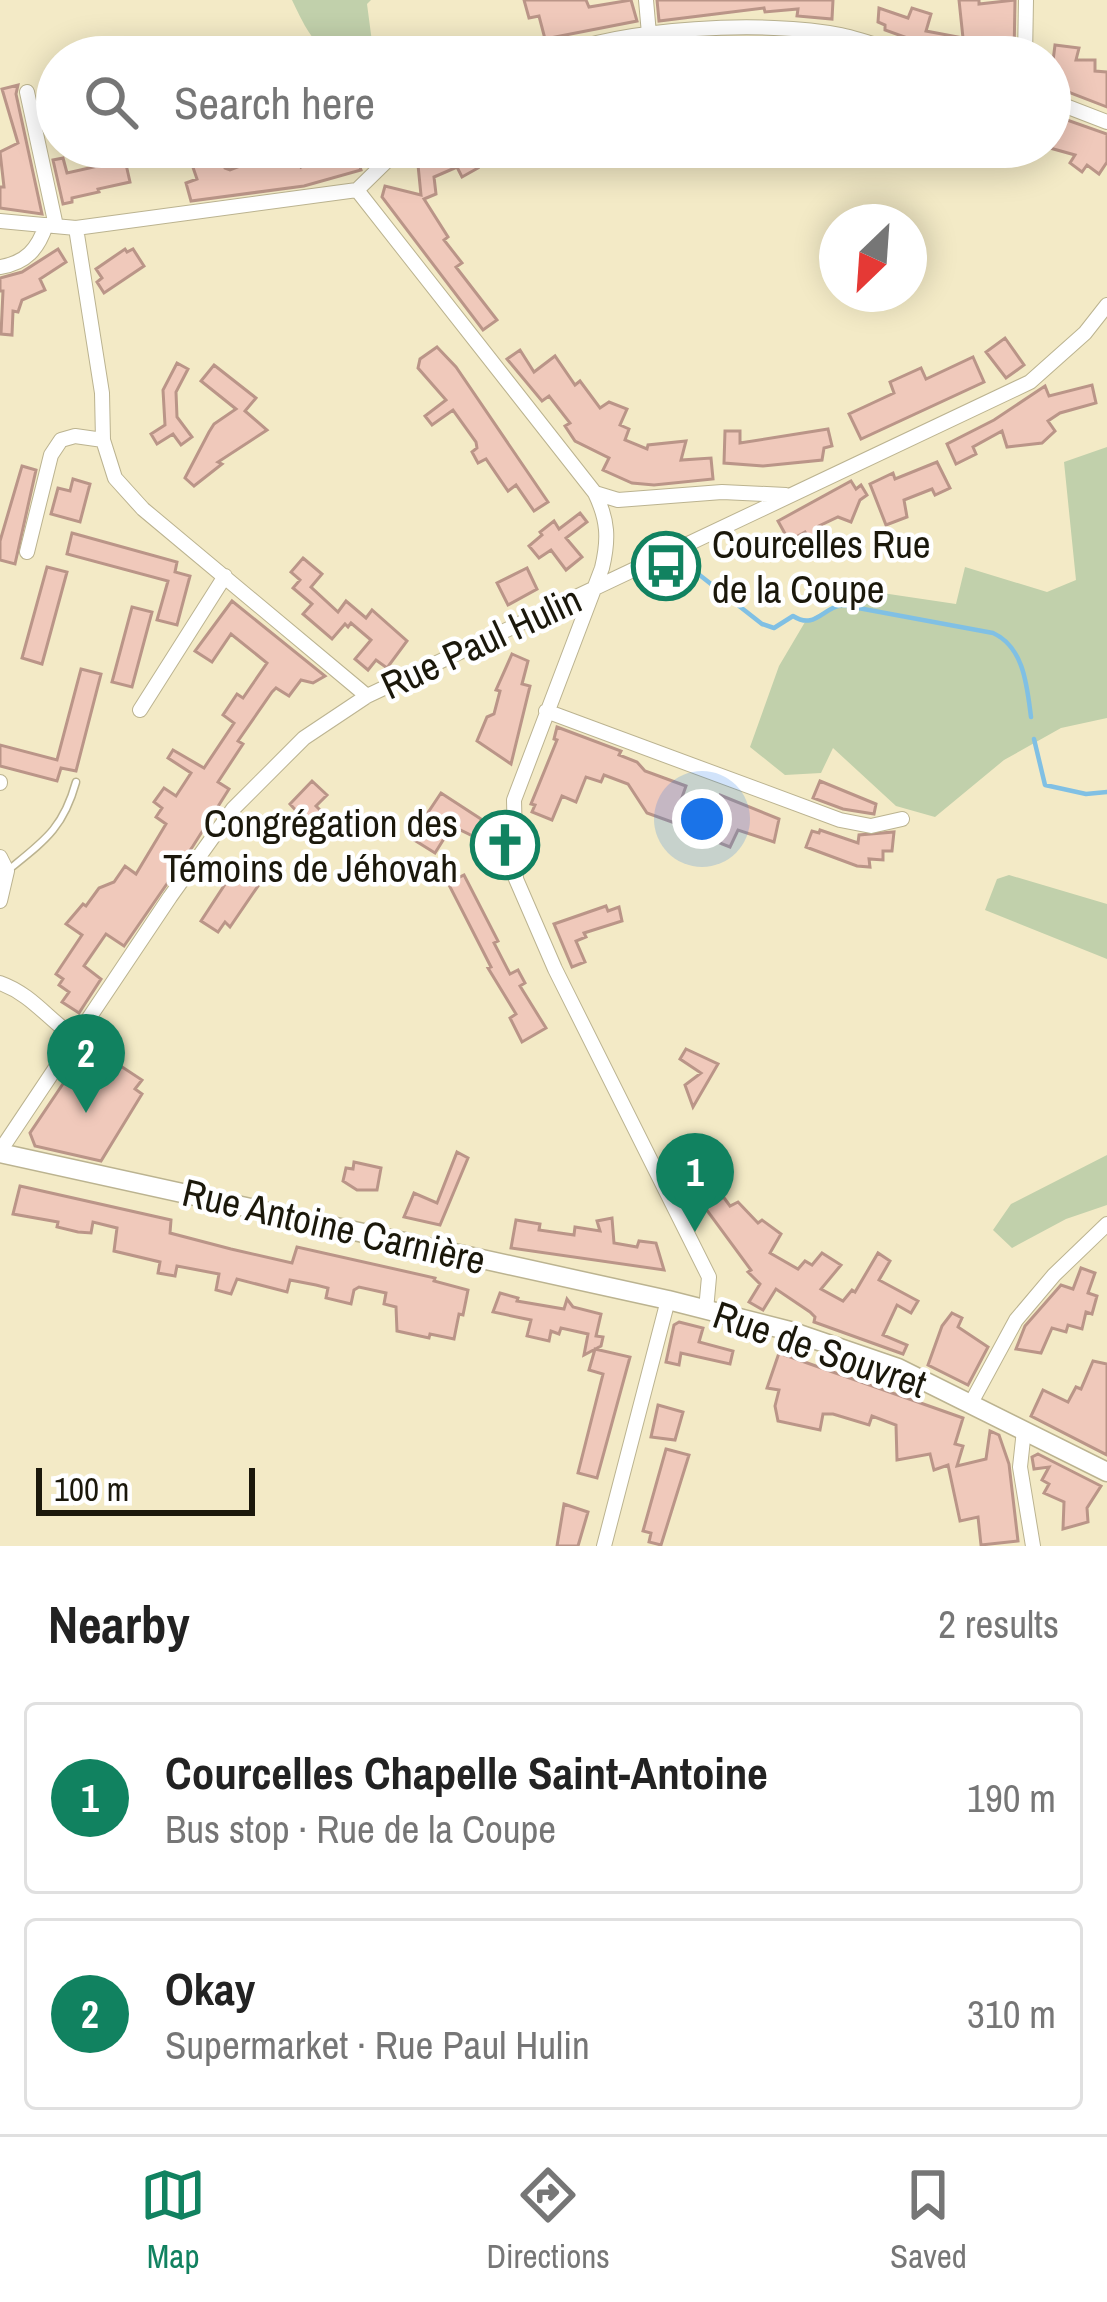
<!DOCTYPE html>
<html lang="en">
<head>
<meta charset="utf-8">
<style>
	:root { --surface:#fff; --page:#f6f6f6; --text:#222; --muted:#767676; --line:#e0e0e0; --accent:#118260 }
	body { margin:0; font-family:"Archivo Narrow",sans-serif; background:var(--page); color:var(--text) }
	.compass { position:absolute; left:819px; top:204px; width:108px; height:108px; border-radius:50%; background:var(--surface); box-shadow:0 6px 30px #0003; rotate:205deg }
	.scale { position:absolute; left:36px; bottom:30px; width:219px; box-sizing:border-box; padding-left:12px; border:6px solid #1b180b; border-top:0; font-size:33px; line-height:42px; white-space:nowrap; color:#1b180b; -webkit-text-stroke:9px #fff; paint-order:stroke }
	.you { position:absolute; left:702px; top:819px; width:42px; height:42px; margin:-30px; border:9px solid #fff; border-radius:50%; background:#1a73e8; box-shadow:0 0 0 18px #1a73e833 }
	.badge { display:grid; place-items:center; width:78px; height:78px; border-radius:50%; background:var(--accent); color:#fff; font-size:39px; font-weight:700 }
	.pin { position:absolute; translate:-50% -99px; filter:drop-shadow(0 3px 6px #0008) }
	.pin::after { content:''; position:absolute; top:63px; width:42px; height:36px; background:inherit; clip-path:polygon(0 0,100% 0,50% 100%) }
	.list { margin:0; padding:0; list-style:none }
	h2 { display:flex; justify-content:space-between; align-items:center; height:156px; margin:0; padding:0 48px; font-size:51px }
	h2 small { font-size:39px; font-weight:400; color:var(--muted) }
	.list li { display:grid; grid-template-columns:78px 1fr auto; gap:36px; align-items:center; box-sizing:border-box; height:192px; margin:0 24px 24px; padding:0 24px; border:3px solid var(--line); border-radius:12px }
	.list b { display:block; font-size:45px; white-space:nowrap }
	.list p { margin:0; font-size:39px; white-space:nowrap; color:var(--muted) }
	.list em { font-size:39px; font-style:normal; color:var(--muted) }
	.icon { flex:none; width:66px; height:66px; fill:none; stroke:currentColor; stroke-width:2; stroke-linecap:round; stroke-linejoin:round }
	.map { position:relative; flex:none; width:1107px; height:1546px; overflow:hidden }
	.search { position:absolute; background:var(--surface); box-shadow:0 6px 30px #0003; left:36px; right:36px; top:36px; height:132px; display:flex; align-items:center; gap:30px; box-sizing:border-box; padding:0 42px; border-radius:66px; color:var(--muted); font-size:45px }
	.sheet { height:588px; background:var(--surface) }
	nav { display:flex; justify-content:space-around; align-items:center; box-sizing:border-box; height:168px; border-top:3px solid var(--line); background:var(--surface); font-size:33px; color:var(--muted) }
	nav a { display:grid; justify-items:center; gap:6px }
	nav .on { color:var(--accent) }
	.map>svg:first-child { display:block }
	.green { fill:#c1d0ab }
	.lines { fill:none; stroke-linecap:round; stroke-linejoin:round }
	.stream { stroke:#80c0e4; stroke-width:4.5 }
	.building { fill:#f0c9bb; stroke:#ba9588; stroke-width:3 }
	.service-casing { stroke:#bbb390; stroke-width:9 }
	.minor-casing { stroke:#bbb390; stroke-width:16 }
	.secondary-casing { stroke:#bbb390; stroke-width:21 }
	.service { stroke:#fff; stroke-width:6 }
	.minor { stroke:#fff; stroke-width:14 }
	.secondary { stroke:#fff; stroke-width:18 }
	.labels { text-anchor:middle; stroke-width:9; stroke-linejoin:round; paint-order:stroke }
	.poi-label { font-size:39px; fill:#1b180b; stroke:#fff; text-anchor:start }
	.street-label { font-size:39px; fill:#1b180b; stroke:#fff }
</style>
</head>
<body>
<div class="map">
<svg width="1107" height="1546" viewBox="0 0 1107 1546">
	<rect width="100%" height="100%" fill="#f3eac6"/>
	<!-- green -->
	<path class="green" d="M 292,0 L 371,0 L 367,4 L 374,57 C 320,57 314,46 292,0 Z
		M 1107,447 L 1107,718 L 1061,728 L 1004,760 L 935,817 L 896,806 L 833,748 L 821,773 L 785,775 L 750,747 L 779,666 L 805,622 L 862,590 L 956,604 L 965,567 L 1047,592 L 1076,580 L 1064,462 Z
		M 1009,875 L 1107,904 L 1107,959 L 985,910 L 997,879 Z
		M 1107,1155 L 1107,1205 L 1066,1219 L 1012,1248 L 993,1230 L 1011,1204 Z"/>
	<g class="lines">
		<!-- stream -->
		<path class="stream" d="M 697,573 L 762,624 L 774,628 L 793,616 C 815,630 822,608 842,605 L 993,633 C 1024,647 1027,686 1031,717
			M 1034,739 L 1045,785 L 1086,794 L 1107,792"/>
	</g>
	<!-- building -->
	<path class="building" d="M 524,0 L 586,0 L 589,7 L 631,0 L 637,21 L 545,39 L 539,16 L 529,18 Z
		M 657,0 L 833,0 L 832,19 L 797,16 L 798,9 L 765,12 L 764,8 L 659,21 Z
		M 959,0 L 979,0 L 979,4 L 1015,0 L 1014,57 L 933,54 L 935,48 L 885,30 L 885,25 L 878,22 L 879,8 L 908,18 L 912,8 L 931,14 L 926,31 L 963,38 Z
		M 735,39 L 799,41 L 797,57 L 657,57 L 656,44 Z
		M 1055,45 L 1079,48 L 1076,60 L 1095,60 L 1095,71 L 1107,72 L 1107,107 L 1050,85 Z
		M 18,85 L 16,94 L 42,214 L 0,208 L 0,187 L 4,187 L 0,152 L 18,143 L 2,89 Z
		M 1050,114 L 1107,134 L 1107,162 L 1099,174 L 1087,165 L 1082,172 L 1070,163 L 1075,155 L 1050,148 Z
		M 186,147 L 218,147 L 225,168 L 230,170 L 271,154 L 268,147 L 294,147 L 301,167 L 335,147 L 354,147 L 361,170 L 304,186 L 191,201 L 186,183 L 197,179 Z
		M 432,147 L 467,147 L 478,168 L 462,177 L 457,167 L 434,177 L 436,194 L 424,199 L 448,237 L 444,240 L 462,263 L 456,267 L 497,320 L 483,330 L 382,197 L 385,186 L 421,195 L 418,165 L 440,161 Z
		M 63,158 L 67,173 L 125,160 L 130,182 L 98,189 L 99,192 L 72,198 L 72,202 L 63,204 L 53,160 Z
		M 58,249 L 66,262 L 40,279 L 45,290 L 22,300 L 18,312 L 13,311 L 12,335 L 1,334 L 3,291 L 0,291 L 0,278 L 22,272 Z
		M 125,249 L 127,252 L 133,249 L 144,266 L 104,293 L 97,282 L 102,278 L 96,269 Z
		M 1005,338 L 1024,365 L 1006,378 L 986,352 Z
		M 437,347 L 456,367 L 548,502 L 534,511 L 516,485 L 508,491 L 486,459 L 478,463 L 472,452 L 477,448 L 476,442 L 453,410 L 432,425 L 425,416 L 446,400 L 418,368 L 420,359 Z
		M 520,350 L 534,372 L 555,356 L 575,385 L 580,381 L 600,408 L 609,402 L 627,409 L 620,425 L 629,429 L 625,440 L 647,449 L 648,445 L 686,441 L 681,460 L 711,458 L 713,479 L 654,485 L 632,483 L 603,470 L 609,458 L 575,441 L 565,426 L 570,423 L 549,396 L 542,401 L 507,359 Z
		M 973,357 L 984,382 L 861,439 L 849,414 L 894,393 L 890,382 L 921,368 L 926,379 Z
		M 177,363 L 188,369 L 176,392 L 177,417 L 192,437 L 181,445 L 173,434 L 157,444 L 151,434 L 165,425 L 163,390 Z
		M 214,365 L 256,398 L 245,411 L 267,430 L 218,462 L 222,464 L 194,486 L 185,478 L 209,432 L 214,424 L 236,409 L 201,381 Z
		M 1092,385 L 1096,403 L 1060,413 L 1048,421 L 1055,431 L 1042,443 L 1007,447 L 1002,431 L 973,447 L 976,454 L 956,464 L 947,444 L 994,420 L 1045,386 L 1049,396 Z
		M 828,429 L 832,446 L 824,448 L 822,460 L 763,466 L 724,463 L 725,431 L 740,431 L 740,443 Z
		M 937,462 L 950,488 L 935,495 L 932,489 L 904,500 L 907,517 L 886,525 L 870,484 L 893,473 L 895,479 Z
		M 22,466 L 36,470 L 15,564 L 0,560 L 0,541 Z
		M 73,479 L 90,484 L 80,522 L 51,514 L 58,488 L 70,491 Z
		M 851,481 L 856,489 L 861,485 L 867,495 L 860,500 L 851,522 L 838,517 L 819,526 L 822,532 L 811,542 L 805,532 L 789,541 L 778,521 Z
		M 580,513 L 587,522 L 566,538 L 582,557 L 566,570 L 551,550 L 539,558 L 529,546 L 542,535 L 540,532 L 554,521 L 559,529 Z
		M 72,533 L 177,562 L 175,572 L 190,576 L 177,625 L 157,620 L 168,581 L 67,554 Z
		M 303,558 L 322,574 L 311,587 L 338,612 L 346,601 L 366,618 L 372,610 L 407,641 L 387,668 L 376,660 L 368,670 L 355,659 L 371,640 L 351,623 L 348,627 L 345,624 L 332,639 L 303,614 L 312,604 L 293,588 L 300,580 L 291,572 Z
		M 47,567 L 67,572 L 42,664 L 22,658 Z
		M 527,568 L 537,589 L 508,605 L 497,583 Z
		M 232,601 L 325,676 L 313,683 L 301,680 L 289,696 L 276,688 L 272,692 L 238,741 L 243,744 L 218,782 L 229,789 L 193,846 L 124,946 L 106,934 L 84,966 L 101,979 L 79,1013 L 62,1002 L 69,992 L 59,985 L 63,979 L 56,974 L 82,935 L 66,924 L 83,904 L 86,906 L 99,888 L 114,882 L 125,866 L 136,874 L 166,824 L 156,817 L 162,808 L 154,802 L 164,788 L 176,796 L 191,773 L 168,758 L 173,750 L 204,768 L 234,723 L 223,715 L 237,694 L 243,698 L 267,663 L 231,634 L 212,662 L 195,651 Z
		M 132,607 L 152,612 L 132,687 L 112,682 Z
		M 512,654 L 528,661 L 522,684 L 530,686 L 511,764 L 477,741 L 487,717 L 494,714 L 500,691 L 496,690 Z
		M 81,669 L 101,674 L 76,771 L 61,768 L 57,781 L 0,766 L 0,745 L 57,760 Z
		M 557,727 L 621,751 L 619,755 L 637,762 L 645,771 L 686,786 L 680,803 L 712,814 L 720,795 L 779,819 L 774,842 L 738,830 L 730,847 L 717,842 L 721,831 L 697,820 L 694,830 L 647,813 L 628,784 L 604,775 L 601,782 L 586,777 L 576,802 L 562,796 L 552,820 L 532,812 L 535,805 L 531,804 L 557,740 L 554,739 Z
		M 312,781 L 327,795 L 316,806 L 323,813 L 310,826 L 290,804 Z
		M 820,781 L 876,804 L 874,814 L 843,809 L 813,798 Z
		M 441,793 L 487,823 L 477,838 L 452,826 L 435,853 L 411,838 Z
		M 820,830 L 858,843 L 859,835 L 894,832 L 892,851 L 883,851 L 883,860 L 869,859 L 870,867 L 857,866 L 806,847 L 812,831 L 819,833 Z
		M 235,869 L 258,886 L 230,927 L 225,922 L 218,932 L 201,921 Z
		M 464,875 L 498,941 L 494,943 L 510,974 L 518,970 L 525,983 L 520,986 L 546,1028 L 522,1042 L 510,1018 L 516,1014 L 488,968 L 491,967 L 448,883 Z
		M 606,906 L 608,911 L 619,907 L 622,921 L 584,933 L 586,937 L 576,941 L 585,962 L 572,967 L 554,924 Z
		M 686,1049 L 718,1064 L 693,1107 L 685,1085 L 701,1073 L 680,1059 Z
		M 83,1054 L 98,1064 L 104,1055 L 142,1080 L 135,1089 L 142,1094 L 101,1161 L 35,1146 L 30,1133 Z
		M 704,1149 L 714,1165 L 708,1168 L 712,1174 L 708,1176 L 730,1206 L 738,1202 L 758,1223 L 762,1220 L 781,1234 L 770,1253 L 798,1269 L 805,1261 L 812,1265 L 822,1253 L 841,1265 L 821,1289 L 843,1301 L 852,1290 L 855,1292 L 878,1253 L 890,1261 L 879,1280 L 918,1301 L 911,1313 L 897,1305 L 883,1335 L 907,1345 L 903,1354 L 814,1322 L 815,1317 L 810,1312 L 776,1289 L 763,1310 L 749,1302 L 760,1284 L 748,1272 L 751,1270 L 703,1205 L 711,1200 L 698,1183 L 692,1187 L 682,1170 L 695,1162 L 692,1156 Z
		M 457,1152 L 468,1158 L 440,1225 L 404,1217 L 414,1193 L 437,1203 Z
		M 354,1162 L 381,1168 L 377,1190 L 357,1190 L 343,1181 L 346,1168 L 353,1169 Z
		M 20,1186 L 171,1220 L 170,1233 L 231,1249 L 292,1263 L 297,1247 L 435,1278 L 434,1281 L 468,1290 L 463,1315 L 459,1314 L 454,1339 L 430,1334 L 429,1338 L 397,1331 L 396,1307 L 384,1304 L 386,1293 L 359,1287 L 354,1290 L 351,1304 L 326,1298 L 328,1288 L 316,1285 L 290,1280 L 287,1292 L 237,1279 L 231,1294 L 216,1290 L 219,1274 L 177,1266 L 175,1276 L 158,1273 L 160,1262 L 114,1251 L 117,1228 L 93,1222 L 91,1233 L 78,1232 L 57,1227 L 58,1222 L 13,1214 Z
		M 612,1218 L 614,1243 L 637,1247 L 639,1241 L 656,1243 L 664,1270 L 511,1248 L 516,1220 L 540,1224 L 539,1230 L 574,1235 L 575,1227 L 600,1231 L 597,1221 Z
		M 1081,1268 L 1095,1273 L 1088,1293 L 1097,1296 L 1092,1314 L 1086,1312 L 1082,1329 L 1068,1325 L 1066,1332 L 1052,1328 L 1041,1353 L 1016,1349 L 1025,1326 L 1061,1285 L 1073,1289 Z
		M 500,1293 L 518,1298 L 517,1301 L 564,1309 L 567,1299 L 573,1307 L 601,1314 L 596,1336 L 603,1337 L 601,1346 L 584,1355 L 588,1334 L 561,1328 L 559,1334 L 551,1331 L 549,1341 L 527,1336 L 531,1320 L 493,1312 Z
		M 952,1313 L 962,1318 L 958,1327 L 988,1347 L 968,1385 L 928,1365 L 942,1326 Z
		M 679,1322 L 703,1328 L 699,1342 L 733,1351 L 730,1364 L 681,1353 L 679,1365 L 666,1362 L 674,1325 Z
		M 595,1349 L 630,1357 L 597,1478 L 578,1473 L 603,1374 L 589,1370 Z
		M 779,1353 L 963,1418 L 955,1444 L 963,1446 L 957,1466 L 986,1459 L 990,1431 L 999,1435 L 1009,1464 L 1018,1541 L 981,1545 L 978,1517 L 960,1521 L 948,1465 L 934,1470 L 930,1454 L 897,1460 L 896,1425 L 872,1416 L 869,1425 L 833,1414 L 823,1414 L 820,1430 L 778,1421 L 775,1406 L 779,1390 L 767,1388 Z
		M 1093,1361 L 1107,1364 L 1107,1455 L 1031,1416 L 1043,1390 L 1068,1402 L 1076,1387 L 1081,1389 Z
		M 658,1405 L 683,1412 L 675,1440 L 651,1437 Z
		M 666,1449 L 689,1455 L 661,1545 L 649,1542 L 651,1533 L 643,1531 Z
		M 1038,1454 L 1101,1486 L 1087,1508 L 1088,1522 L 1063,1529 L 1064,1502 L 1044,1493 L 1049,1484 L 1042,1480 L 1049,1467 L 1034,1469 L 1032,1457 Z
		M 564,1504 L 588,1512 L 578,1546 L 557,1546 Z"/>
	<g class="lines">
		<!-- service casing -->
		<g class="service-casing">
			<path id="service" d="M 7,871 C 44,841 63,829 76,782"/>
		</g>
		<!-- minor casing -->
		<g class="minor-casing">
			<path id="minor" d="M 646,0 L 649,34
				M 552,57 C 624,27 765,20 841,35 C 865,40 889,50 913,57
				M 1025,57 L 1026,0
				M 27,92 L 56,226
				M 1050,100 L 1107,122
				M 357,190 L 595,493 C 608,520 609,539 602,568 L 514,800 L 516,879 L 555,969 L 709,1277 L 706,1310
				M 0,221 L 76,228 L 357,190 L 401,147
				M 76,228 L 102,393 L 103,440 L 115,478 L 143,509 L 367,696
				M 0,267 C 26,263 38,249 46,225
				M 595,493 L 618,500 L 722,492 L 786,495
				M 27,552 L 51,455 L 61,440 L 75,436 L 103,440
				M 140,710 L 225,576
				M 546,711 L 840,820 L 871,826 L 902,819
				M 0,783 L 0,782
				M 0,857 L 7,871 L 0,901
				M 0,983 C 31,994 47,1018 74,1037
				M 0,1151 L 170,897 L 233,809 L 304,738 L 367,696 L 1030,382 L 1085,333 L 1107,305
				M 971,1403 L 1016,1320 L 1054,1275 L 1107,1224
				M 1024,1430 L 1020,1467 L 1033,1546
				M 604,1546 L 668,1300"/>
		</g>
		<!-- secondary casing -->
		<g class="secondary-casing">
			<path id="secondary" d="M 0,1153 L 668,1300 L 790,1331 L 898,1368 L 1107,1472"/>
		</g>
		<!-- service -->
		<use href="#service" class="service"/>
		<!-- minor -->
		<use href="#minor" class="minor"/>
		<!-- secondary -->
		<use href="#secondary" class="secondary"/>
	</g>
	<!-- icons -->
	<defs>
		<g id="bus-ring" transform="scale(3.45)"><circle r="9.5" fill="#fff" stroke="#118260" stroke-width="1.5"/><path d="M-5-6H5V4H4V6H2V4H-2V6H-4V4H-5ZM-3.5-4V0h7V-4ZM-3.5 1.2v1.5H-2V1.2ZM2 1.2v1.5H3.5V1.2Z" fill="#118260"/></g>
		<g id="church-ring" transform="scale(3.45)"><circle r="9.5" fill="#fff" stroke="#118260" stroke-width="1.5"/><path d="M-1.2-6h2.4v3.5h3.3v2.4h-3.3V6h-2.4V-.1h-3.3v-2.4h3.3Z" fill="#118260"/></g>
	</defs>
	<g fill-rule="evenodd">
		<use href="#bus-ring" x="666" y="566"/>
		<use href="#church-ring" x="505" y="845"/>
	</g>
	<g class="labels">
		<!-- poi labels -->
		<g class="poi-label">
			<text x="712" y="558">Courcelles Rue<tspan x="712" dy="45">de la Coupe</tspan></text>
			<text x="458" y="837" text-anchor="end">Congrégation des<tspan x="458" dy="45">Témoins de Jéhovah</tspan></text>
		</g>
		<!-- street labels -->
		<g class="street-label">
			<text transform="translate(481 642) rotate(-25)" y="14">Rue Paul Hulin</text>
			<text transform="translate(334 1226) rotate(13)" y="14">Rue Antoine Carnière</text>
			<text transform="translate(820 1349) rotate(19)" y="14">Rue de Souvret</text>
		</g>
	</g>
</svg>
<svg class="compass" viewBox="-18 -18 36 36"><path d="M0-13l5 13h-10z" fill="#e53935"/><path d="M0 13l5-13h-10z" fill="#767676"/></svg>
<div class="scale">100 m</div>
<div class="you"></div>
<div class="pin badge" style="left:695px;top:1232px">1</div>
<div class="pin badge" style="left:86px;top:1113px">2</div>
<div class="search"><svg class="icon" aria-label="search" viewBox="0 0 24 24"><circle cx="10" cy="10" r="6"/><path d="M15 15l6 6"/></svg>Search here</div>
</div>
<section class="sheet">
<h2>Nearby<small>2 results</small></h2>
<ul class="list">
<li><span class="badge">1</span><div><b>Courcelles Chapelle Saint-Antoine</b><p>Bus stop · Rue de la Coupe</p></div><em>190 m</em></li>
<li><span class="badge">2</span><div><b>Okay</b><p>Supermarket · Rue Paul Hulin</p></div><em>310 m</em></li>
</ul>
</section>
<nav>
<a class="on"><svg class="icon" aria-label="map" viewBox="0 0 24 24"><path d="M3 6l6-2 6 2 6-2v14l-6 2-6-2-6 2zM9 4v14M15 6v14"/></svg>Map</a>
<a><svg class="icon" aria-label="directions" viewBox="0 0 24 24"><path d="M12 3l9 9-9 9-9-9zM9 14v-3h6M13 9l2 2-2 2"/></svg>Directions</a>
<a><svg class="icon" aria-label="saved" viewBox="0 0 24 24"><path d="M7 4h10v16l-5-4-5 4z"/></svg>Saved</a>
</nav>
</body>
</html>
